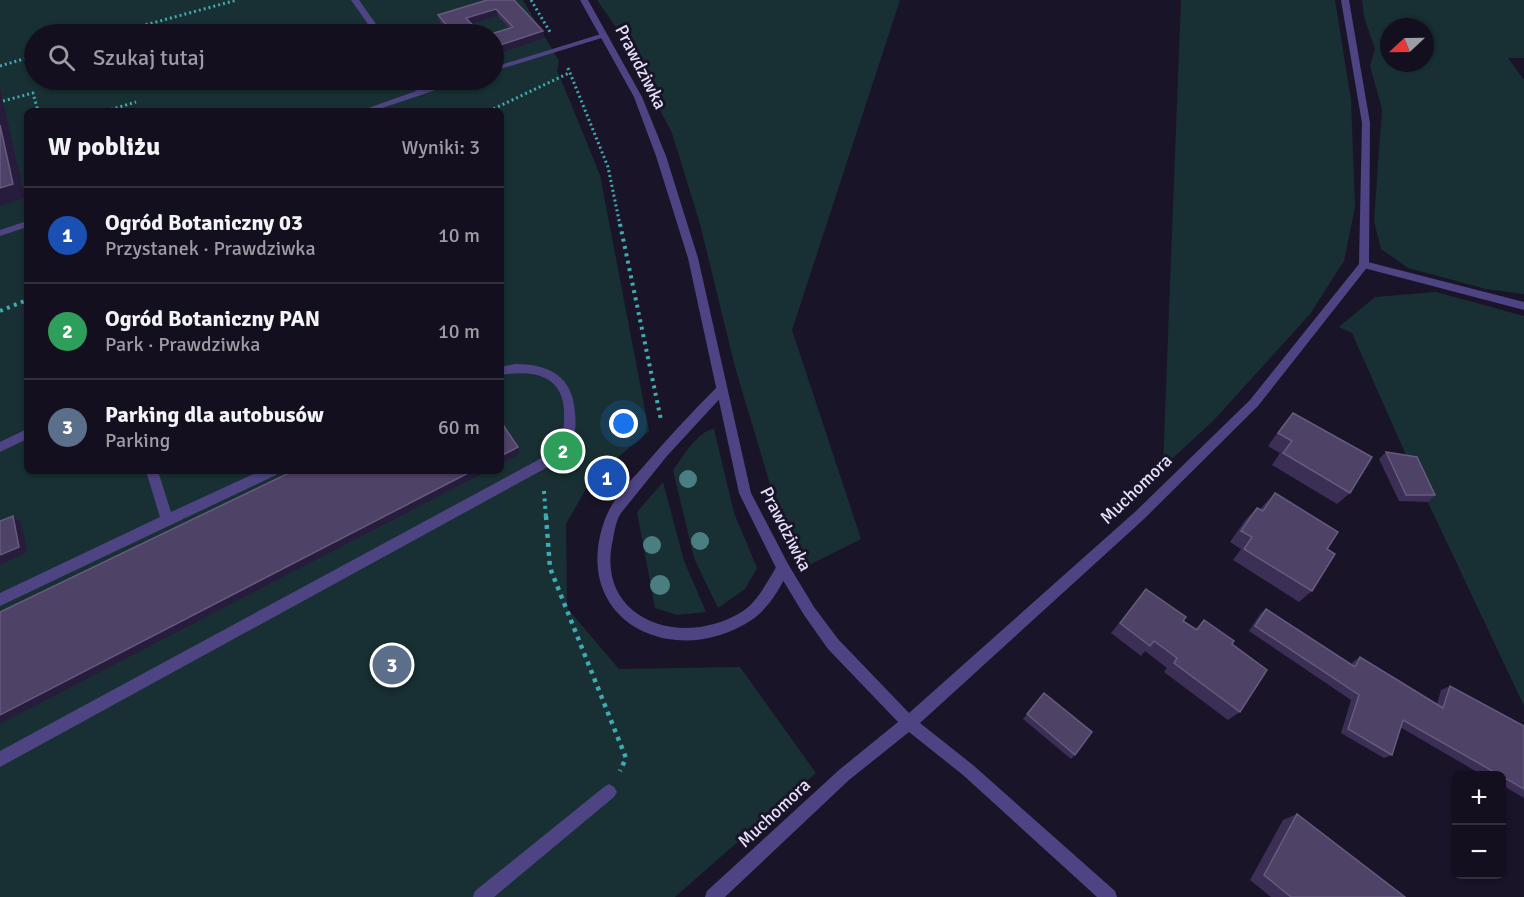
<!DOCTYPE html>
<html lang="pl">
<head>
<meta charset="utf-8">
<style>
	:root { --surface:#140f1f; --page:#211d2c; --text:#f1f3f6; --muted:#9d9ca4; --line:#332f3d; --accent:#0f766e }
	body { margin:0; font-family:Signika,sans-serif; background:var(--page); color:var(--text) }
	.controls { position:absolute; right:18px; bottom:18px; display:grid; overflow:hidden; border-radius:9px; box-shadow:0 2px 4px #0004 }
	.controls button { width:54px; height:54px; display:grid; place-items:center; padding:0; border:0; border-bottom:2px solid var(--line); background:var(--surface); color:var(--text); font:30px sans-serif }
	.compass { position:absolute; left:1380px; top:18px; width:54px; height:54px; border-radius:50%; background:var(--surface); box-shadow:0 2px 4px #0004; rotate:248deg }
	.you { position:absolute; left:624px; top:424px; width:21px; height:21px; margin:-15px; border:4px solid #fff; border-radius:50%; background:#1a73e8; box-shadow:0 0 0 9px #1a73e833 }
	.badge { display:grid; place-items:center; width:39px; height:39px; border-radius:50%; background:var(--accent); color:#fff; font-size:20px; font-weight:700 }
	.pin { position:absolute; translate:-50% -50%; border:3px solid #fff; box-shadow:0 2px 6px #0006 }
	.list { margin:0; padding:0; list-style:none }
	h2 { display:flex; justify-content:space-between; align-items:center; height:78px; margin:0; padding:0 24px; font-size:26px }
	h2 small { font-size:20px; font-weight:400; color:var(--muted) }
	.list li { display:grid; grid-template-columns:39px 1fr auto; gap:18px; align-items:center; box-sizing:border-box; height:96px; padding:0 24px; border-top:2px solid var(--line) }
	.list b { display:block; font-size:22px; white-space:nowrap }
	.list p { margin:0; font-size:20px; white-space:nowrap; color:var(--muted) }
	.list em { font-size:20px; font-style:normal; color:var(--muted) }
	.icon { flex:none; width:33px; height:33px; fill:none; stroke:currentColor; stroke-width:2; stroke-linecap:round; stroke-linejoin:round }
	.map { position:relative; flex:none; width:1524px; height:897px; overflow:hidden }
	.search { position:absolute; background:var(--surface); box-shadow:0 2px 4px #0004; left:24px; top:24px; width:480px; height:66px; display:flex; align-items:center; gap:15px; box-sizing:border-box; padding:0 21px; border-radius:33px; color:var(--muted); font-size:22px }
	.panel { position:absolute; background:var(--surface); box-shadow:0 2px 4px #0004; left:24px; top:108px; width:480px; height:366px; border-radius:9px }
	.map>svg:first-child { display:block }
	.green { fill:#183033; fill-rule:evenodd }
	.lines { fill:none; stroke-linecap:round; stroke-linejoin:round }
	.path-far2 { stroke:#3faab1; stroke-width:3; stroke-dasharray:2 3; stroke-linecap:butt }
	.path-far1 { stroke:#3faab1; stroke-width:4; stroke-dasharray:3 4.5; stroke-linecap:butt }
	.path { stroke:#3faab1; stroke-width:4.5; stroke-dasharray:4 5; stroke-linecap:butt }
	.service { fill:#4e4483; fill-rule:evenodd }
	.pedestrian { fill:#4e4483; fill-rule:evenodd }
	.minor { fill:#4e4483; fill-rule:evenodd }
	.tree { fill:#4a7e81 }
	.wall { fill:#3c2f55 }
	.shaded-wall { fill:#271c3c }
	.building { fill:#4e4267; stroke:#665b7e; stroke-width:1.5 }
	.labels { text-anchor:middle; stroke-width:6; stroke-linejoin:round; paint-order:stroke }
	.street-label { font-size:18px; fill:#e6e0fc; stroke:#1a1429 }
</style>
</head>
<body>
<div class="map">
<svg width="1524" height="897" viewBox="0 0 1524 897">
	<rect width="100%" height="100%" fill="#1a1429"/>
	<!-- green -->
	<path class="green" d="M 0,0 L 523,0 L 559,61 L 557,71 L 560,77 L 600,175 L 649,431 L 591,480 L 566,524 L 567,608 L 619,669 L 740,667 L 816,773 L 675,897 L 0,897 ZM 34,34 L 494,34 L 494,80 L 34,80 ZM 27,111 L 501,111 L 501,471 L 27,471 Z
		M 597,0 L 900,0 L 792,330 L 861,539 L 803,568 L 781,521 L 735,367 L 700,224 L 672,133 L 618,30 Z
		M 1181,0 L 1335,0 L 1351,100 L 1355,207 L 1344,261 L 1310,314 L 1214,420 L 1163,467 Z
		M 1362,0 L 1524,0 L 1524,58 L 1508,58 L 1524,80 L 1524,294 L 1486,289 L 1408,268 L 1381,249 L 1374,221 L 1382,109 L 1370,66 L 1375,49 L 1364,17 ZM 1389,27 L 1425,27 L 1425,63 L 1389,63 Z
		M 1436,292 L 1524,316 L 1524,706 L 1410,464 L 1352,333 L 1339,327 L 1375,297 Z
		M 714,429 L 734,513 L 757,568 L 745,589 L 718,608 L 694,558 L 673,470 C 683,457 697,431 714,429 Z
		M 663,482 L 684,561 L 706,612 L 677,615 L 655,608 L 637,512 Z"/>
	<g class="lines">
		<!-- path-far2 -->
		<path class="path-far2" d="M 531,0 L 550,32
			M 112,34 L 237,0
			M 0,66 L 34,56
			M 568,68 L 608,167 L 620,225
			M 3,101 L 33,93 L 38,111
			M 106,111 L 136,102
			M 489,111 L 569,73"/>
		<!-- path-far1 -->
		<path class="path-far1" d="M 620,224 L 661,420
			M 0,311 L 27,300
			M 544,491 L 546,518"/>
		<!-- path -->
		<path class="path" d="M 546,516 L 550,568 L 626,758 L 620,771"/>
		<!-- service -->
		<path class="service" d="M 601,34 L 608,36 L 494,71 L 494,67 Z
			M 453,80 L 464,80 L 424,94 L 417,92 Z
			M 1364,261 L 1524,302 L 1524,310 L 1360,267 L 1360,263 Z
			M 515,364 C 549,364 573,376 575,413 C 576,424 576,435 570,445 C 564,454 554,460 546,468 L 0,767 L 0,751 L 538,460 C 545,454 557,447 561,438 C 565,429 564,419 564,410 C 562,373 530,370 501,375 L 501,367 Z
			M 721,386 L 725,387 L 727,390 L 725,393 L 667,456 L 621,513 C 616,521 615,529 613,539 C 594,620 682,650 743,611 C 759,600 768,580 778,564 L 783,562 L 788,564 L 790,568 C 782,585 769,608 753,619 C 675,672 570,622 604,522 C 611,501 628,483 643,467 C 667,439 691,413 717,387 Z
			M 27,429 L 27,439 L 0,452 L 0,442 Z
			M 146,471 L 158,471 L 171,512 L 260,471 L 278,471 L 276,475 L 0,606 L 0,593 L 160,517 Z
			M 609,784 L 614,787 L 617,792 L 614,797 L 494,897 L 473,897 L 475,891 L 604,787 Z"/>
		<!-- pedestrian -->
		<path class="pedestrian" d="M 351,0 L 359,0 L 383,34 L 375,34 Z
			M 408,80 L 416,80 L 425,92 L 424,94 L 373,111 L 360,111 L 416,91 Z
			M 27,221 L 27,227 L 0,236 L 0,230 Z"/>
		<!-- minor -->
		<path class="minor" d="M 580,0 L 588,0 L 642,97 L 666,156 L 698,258 L 751,493 L 788,564 L 814,607 L 838,639 L 909,713 L 1136,511 L 1250,400 L 1359,264 L 1362,123 L 1341,0 L 1349,0 L 1370,123 L 1369,265 L 1258,406 L 1144,519 L 920,723 L 973,765 L 1115,891 L 1117,897 L 1097,897 L 963,775 L 909,732 L 849,780 L 725,897 L 705,897 L 707,891 L 839,770 L 898,722 L 828,649 L 804,615 L 778,572 L 739,493 L 688,258 L 656,156 L 634,97 Z"/>
	</g>
	<!-- trees -->
	<g class="tree">
		<circle cx="688" cy="479" r="9"/>
		<circle cx="700" cy="541" r="9"/>
		<circle cx="652" cy="545" r="9"/>
		<circle cx="660" cy="585" r="10"/>
	</g>
	<!-- wall -->
	<path class="wall" d="M 487,0 L 545,38 L 510,29 L 498,16 L 472,24 L 481,34 L 451,34 L 440,22 L 438,15 Z
		M 1293,413 L 1350,493 L 1337,504 L 1272,465 L 1280,453 L 1268,446 L 1282,426 Z
		M 1386,452 L 1435,495 L 1428,502 L 1399,501 L 1379,459 Z
		M 1275,493 L 1327,549 L 1312,591 L 1299,602 L 1233,560 L 1241,549 L 1230,542 L 1246,519 L 1257,508 L 1260,509 Z
		M 1146,589 L 1183,621 L 1195,629 L 1204,620 L 1232,644 L 1240,712 L 1228,720 L 1164,672 L 1167,668 L 1145,651 L 1141,656 L 1111,633 Z
		M 1266,609 L 1351,665 L 1353,662 L 1360,657 L 1437,704 L 1441,690 L 1450,686 L 1524,726 L 1524,798 L 1502,785 L 1502,776 L 1484,776 L 1400,727 L 1392,755 L 1384,758 L 1341,733 L 1351,700 L 1249,631 L 1260,614 Z
		M 1044,693 L 1075,755 L 1071,759 L 1023,719 Z
		M 1297,814 L 1405,897 L 1271,897 L 1250,880 L 1283,820 Z"/>
	<!-- shaded-wall -->
	<path class="shaded-wall" d="M 496,9 L 498,16 L 469,25 L 466,18 Z
		M 543,31 L 545,38 L 494,55 L 494,47 Z
		M 0,88 L 25,198 L 0,206 Z
		M 518,447 L 520,454 L 501,464 L 501,456 Z
		M 472,471 L 487,471 L 0,724 L 0,715 Z
		M 13,516 L 21,522 L 27,552 L 0,565 L 0,555 Z"/>
	<!-- building -->
	<path class="building" d="M 487,0 L 514,0 L 543,31 L 494,47 L 494,34 L 491,34 L 513,27 L 496,9 L 466,18 L 481,34 L 454,34 L 438,15 Z
		M 0,125 L 13,184 L 0,188 Z
		M 1293,413 L 1372,457 L 1350,493 L 1283,453 L 1292,441 L 1278,433 Z
		M 501,422 L 518,447 L 501,456 Z
		M 1386,452 L 1417,457 L 1435,495 L 1406,495 Z
		M 293,471 L 472,471 L 0,715 L 0,612 Z
		M 1275,493 L 1338,532 L 1327,549 L 1335,554 L 1312,591 L 1244,549 L 1252,537 L 1241,531 L 1257,508 L 1263,511 Z
		M 13,516 L 19,547 L 0,555 L 0,521 Z
		M 1146,589 L 1186,617 L 1183,621 L 1197,630 L 1204,620 L 1234,641 L 1232,644 L 1267,670 L 1240,712 L 1174,663 L 1177,658 L 1154,641 L 1150,646 L 1120,623 Z
		M 1266,609 L 1355,667 L 1360,657 L 1443,708 L 1450,686 L 1524,726 L 1524,789 L 1403,720 L 1392,755 L 1348,729 L 1359,695 L 1255,626 Z
		M 1044,693 L 1092,732 L 1075,755 L 1027,714 Z
		M 1297,814 L 1405,897 L 1291,897 L 1264,875 Z"/>
	<g class="labels">
		<!-- street labels -->
		<g class="street-label">
			<text transform="translate(641 67) rotate(63)" y="6">Prawdziwka</text>
			<text transform="translate(1136 489) rotate(-44)" y="6">Muchomora</text>
			<text transform="translate(786 529) rotate(63)" y="6">Prawdziwka</text>
			<text transform="translate(774 813) rotate(-43)" y="6">Muchomora</text>
		</g>
	</g>
</svg>
<div class="controls">
<button>+</button>
<button>−</button>
</div>
<svg class="compass" viewBox="-18 -18 36 36"><path d="M0-13l5 13h-10z" fill="#e53935"/><path d="M0 13l5-13h-10z" fill="#9d9ca4"/></svg>
<div class="you"></div>
<div class="pin badge" style="left:607px;top:478px;background:#1a4fb4">1</div>
<div class="pin badge" style="left:563px;top:451px;background:#2e9e5b">2</div>
<div class="pin badge" style="left:392px;top:665px;background:#5c6f8a">3</div>
<div class="search"><svg class="icon" aria-label="search" viewBox="0 0 24 24"><circle cx="10" cy="10" r="6"/><path d="M15 15l6 6"/></svg>Szukaj tutaj</div>
<section class="panel">
<h2>W pobliżu<small>Wyniki: 3</small></h2>
<ul class="list">
<li><span class="badge" style="background:#1a4fb4">1</span><div><b>Ogród Botaniczny 03</b><p>Przystanek · Prawdziwka</p></div><em>10 m</em></li>
<li><span class="badge" style="background:#2e9e5b">2</span><div><b>Ogród Botaniczny PAN</b><p>Park · Prawdziwka</p></div><em>10 m</em></li>
<li><span class="badge" style="background:#5c6f8a">3</span><div><b>Parking dla autobusów</b><p>Parking</p></div><em>60 m</em></li>
</ul>
</section>
</div>
</body>
</html>
